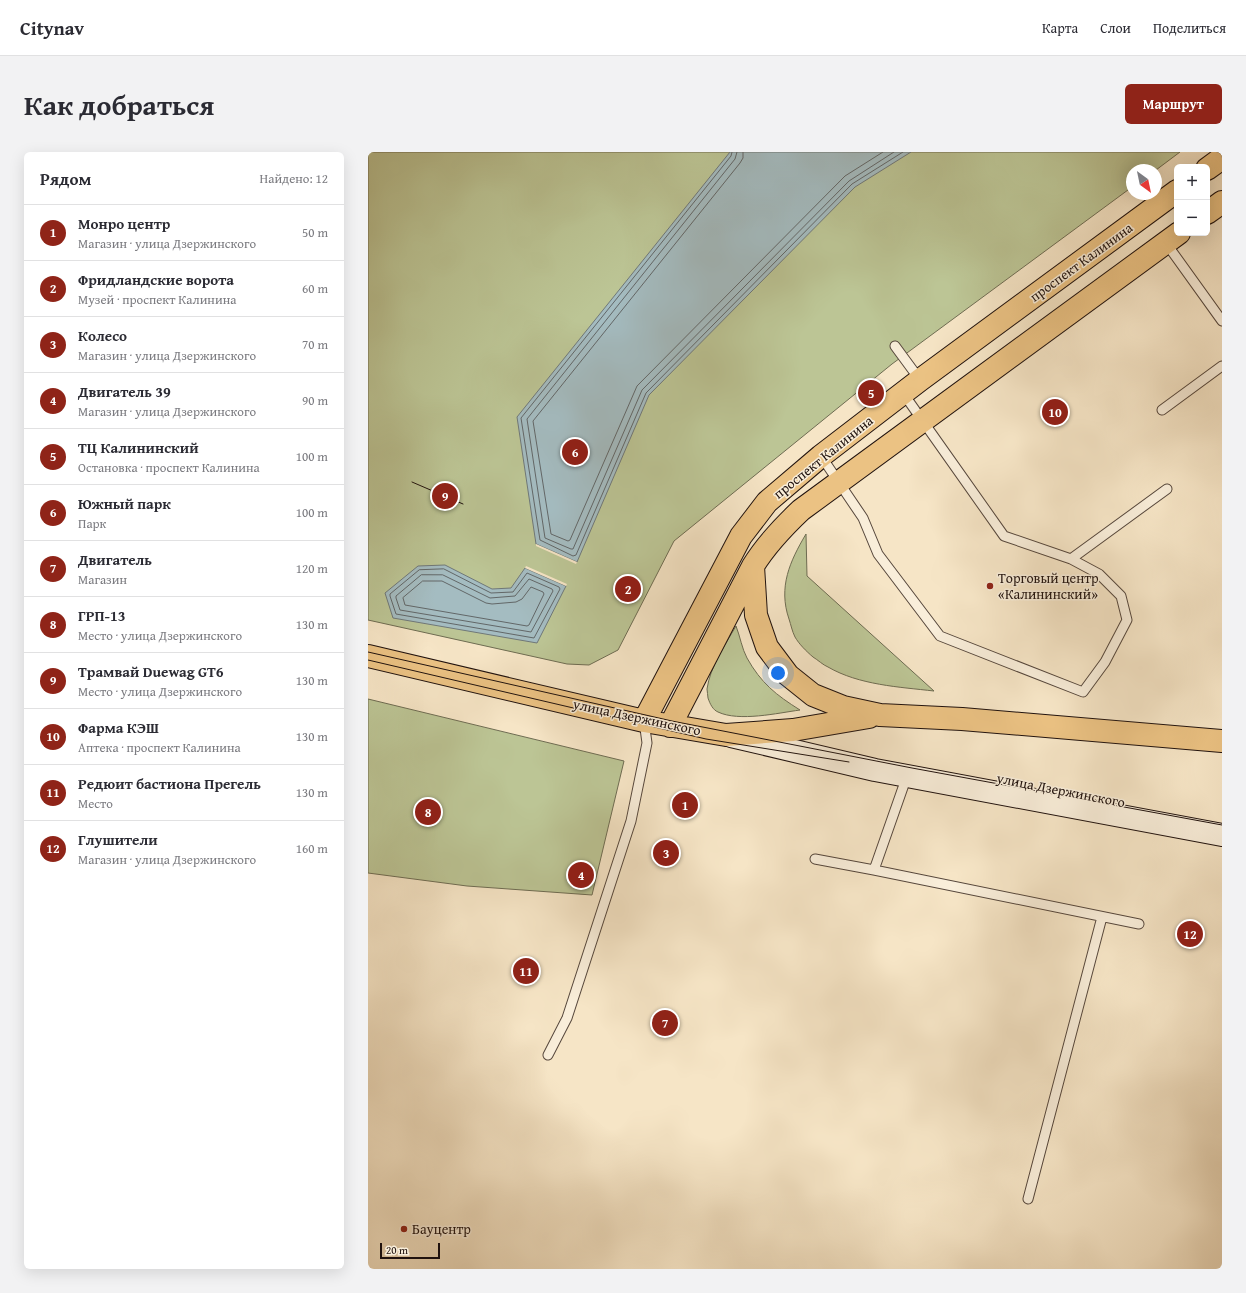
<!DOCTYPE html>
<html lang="ru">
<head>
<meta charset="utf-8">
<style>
	:root { --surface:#fff; --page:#f2f2f3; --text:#2b2b33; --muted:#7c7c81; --line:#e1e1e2; --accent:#8f2418 }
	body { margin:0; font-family:"Gentium Book Plus",serif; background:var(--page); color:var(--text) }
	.controls { position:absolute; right:12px; top:12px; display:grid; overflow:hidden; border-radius:6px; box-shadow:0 4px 16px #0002 }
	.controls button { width:36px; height:36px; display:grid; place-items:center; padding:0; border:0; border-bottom:1px solid var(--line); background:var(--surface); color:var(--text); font:20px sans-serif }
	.compass { position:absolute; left:758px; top:12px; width:36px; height:36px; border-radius:50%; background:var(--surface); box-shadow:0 4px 16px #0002; rotate:147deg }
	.scale { position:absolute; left:12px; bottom:10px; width:60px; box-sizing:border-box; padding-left:4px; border:2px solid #20120e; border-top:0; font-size:11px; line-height:14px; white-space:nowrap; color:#20120e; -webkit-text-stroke:3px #f9eeda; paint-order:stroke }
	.you { position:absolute; left:410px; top:521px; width:14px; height:14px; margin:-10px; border:3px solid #fff; border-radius:50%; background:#1a73e8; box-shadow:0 0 0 6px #1a73e833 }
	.badge { display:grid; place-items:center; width:26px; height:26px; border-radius:50%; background:var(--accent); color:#fff; font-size:13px; font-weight:700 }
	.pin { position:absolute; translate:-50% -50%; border:2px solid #fff; box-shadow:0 1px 4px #0006 }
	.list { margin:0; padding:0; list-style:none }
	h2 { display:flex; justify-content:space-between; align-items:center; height:52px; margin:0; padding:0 16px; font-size:17px }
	h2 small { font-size:13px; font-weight:400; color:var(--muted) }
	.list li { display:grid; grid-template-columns:26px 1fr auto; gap:12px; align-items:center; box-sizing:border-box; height:56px; padding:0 16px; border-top:1px solid var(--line) }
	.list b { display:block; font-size:15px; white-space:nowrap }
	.list p { margin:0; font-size:13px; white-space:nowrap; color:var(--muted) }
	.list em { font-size:13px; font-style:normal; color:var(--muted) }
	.map { position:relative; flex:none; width:854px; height:1117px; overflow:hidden; border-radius:6px }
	header { display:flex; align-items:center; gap:24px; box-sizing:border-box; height:56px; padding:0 20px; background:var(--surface); border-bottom:1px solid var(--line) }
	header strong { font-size:19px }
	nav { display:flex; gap:22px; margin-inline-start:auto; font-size:14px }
	.intro { display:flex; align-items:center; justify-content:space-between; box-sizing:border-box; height:96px; padding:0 24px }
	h1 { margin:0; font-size:28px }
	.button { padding:10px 18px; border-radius:6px; background:var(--accent); color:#fff; font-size:14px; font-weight:700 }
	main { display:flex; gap:24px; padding:0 24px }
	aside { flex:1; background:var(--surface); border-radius:6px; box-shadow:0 4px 16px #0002 }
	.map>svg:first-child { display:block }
	.green { fill:#bcc595; stroke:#6e6c52 }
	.water { fill:#a4bcc1; stroke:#6f7879 }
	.pier { fill:#f6e5c6 }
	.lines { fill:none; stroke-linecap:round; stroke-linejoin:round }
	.shore { stroke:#626768; stroke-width:1 }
	.lane-casing { stroke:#56473c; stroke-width:11 }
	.secondary-casing { stroke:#20120e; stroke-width:24 }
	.primary-casing { stroke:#20120e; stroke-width:24 }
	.lane { stroke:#f9eeda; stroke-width:9 }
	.secondary { stroke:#f9eeda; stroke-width:22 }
	.primary { stroke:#ebc283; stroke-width:22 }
	.tram { stroke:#20120e; stroke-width:1 }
	.poi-dot { fill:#8f2418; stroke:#f9eeda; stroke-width:1.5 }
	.labels { text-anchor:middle; stroke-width:3; stroke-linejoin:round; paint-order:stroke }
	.street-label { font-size:14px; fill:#20120e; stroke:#f9eeda }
	.poi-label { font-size:14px; fill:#20120e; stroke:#f9eeda; text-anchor:start }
</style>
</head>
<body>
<header>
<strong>Citynav</strong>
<nav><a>Карта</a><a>Слои</a><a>Поделиться</a></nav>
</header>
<div class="intro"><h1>Как добраться</h1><a class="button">Маршрут</a></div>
<main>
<aside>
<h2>Рядом<small>Найдено: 12</small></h2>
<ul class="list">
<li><span class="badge">1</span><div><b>Монро центр</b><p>Магазин · улица Дзержинского</p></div><em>50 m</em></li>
<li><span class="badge">2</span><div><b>Фридландские ворота</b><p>Музей · проспект Калинина</p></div><em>60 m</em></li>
<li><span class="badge">3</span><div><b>Колесо</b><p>Магазин · улица Дзержинского</p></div><em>70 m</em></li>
<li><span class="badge">4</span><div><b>Двигатель 39</b><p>Магазин · улица Дзержинского</p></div><em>90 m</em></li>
<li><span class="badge">5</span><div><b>ТЦ Калининский</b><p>Остановка · проспект Калинина</p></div><em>100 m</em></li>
<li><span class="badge">6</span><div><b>Южный парк</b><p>Парк</p></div><em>100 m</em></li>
<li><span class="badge">7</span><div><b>Двигатель</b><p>Магазин</p></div><em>120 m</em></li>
<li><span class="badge">8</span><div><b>ГРП-13</b><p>Место · улица Дзержинского</p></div><em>130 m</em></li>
<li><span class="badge">9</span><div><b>Трамвай Duewag GT6</b><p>Место · улица Дзержинского</p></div><em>130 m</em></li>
<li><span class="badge">10</span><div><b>Фарма КЭШ</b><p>Аптека · проспект Калинина</p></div><em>130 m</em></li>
<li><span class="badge">11</span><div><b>Редюит бастиона Прегель</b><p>Место</p></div><em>130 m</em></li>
<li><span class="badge">12</span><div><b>Глушители</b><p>Магазин · улица Дзержинского</p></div><em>160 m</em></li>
</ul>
</aside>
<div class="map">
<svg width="854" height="1117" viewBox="0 0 854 1117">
	<rect width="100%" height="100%" fill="#f6e5c6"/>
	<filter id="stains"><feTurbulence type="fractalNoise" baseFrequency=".005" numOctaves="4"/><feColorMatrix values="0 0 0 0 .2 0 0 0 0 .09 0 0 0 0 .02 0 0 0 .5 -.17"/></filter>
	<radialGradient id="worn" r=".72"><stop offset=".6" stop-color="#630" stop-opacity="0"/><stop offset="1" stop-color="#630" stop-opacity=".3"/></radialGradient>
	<!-- green -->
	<path class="green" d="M 0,0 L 812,0 L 788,18 L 764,18 L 764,35 L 524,212 L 306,389 L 250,498 L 221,513 L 199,512 L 0,468 Z
		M 438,382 L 439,424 L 566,539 C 531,535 491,533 460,515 C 455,513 450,508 445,505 C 438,499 431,492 427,485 C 424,479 423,473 421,467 C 410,435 422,409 438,382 Z
		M 368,474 C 372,484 374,497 379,506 C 393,531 408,543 432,558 C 410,561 371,570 350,560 C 345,558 342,552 340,546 C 340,543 339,540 339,537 C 342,515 357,493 368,474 Z
		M 0,547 L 256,609 L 224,743 L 99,734 L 0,721 Z"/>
	<!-- water -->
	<path class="water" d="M 362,0 L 543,0 L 487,35 L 281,243 L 209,410 L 168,392 L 149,265 Z
		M 77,413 L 124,437 L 143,436 L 157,416 L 198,434 L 169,491 L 25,466 L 17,441 L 50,414 Z"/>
	<!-- pier -->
	<path class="pier" d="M 168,392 L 209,410 L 208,412 L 168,394 Z
		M 158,414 L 199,432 L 198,434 L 157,416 Z"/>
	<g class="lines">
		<!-- shore -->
		<path class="shore" d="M 364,0 L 363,4 L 153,266 L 172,388 L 205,404 L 208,403 L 278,241 L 484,32 L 535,0
			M 369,0 L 367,7 L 159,267 L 177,386 L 203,397 L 205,397 L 274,238 L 481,29 L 526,0
			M 375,0 L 375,6 L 372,11 L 165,269 L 183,382 L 200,389 L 202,388 L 269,234 L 477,24 L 515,0
			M 76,417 L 123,441 L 145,440 L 159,421 L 191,435 L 192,437 L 166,486 L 28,462 L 22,444 L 22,442 L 51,418 Z
			M 75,423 L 122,446 L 147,444 L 161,427 L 184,437 L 185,439 L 163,480 L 32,458 L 28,446 L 28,444 L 53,423 Z
			M 55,429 L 74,429 L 118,451 L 124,452 L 148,450 L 154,447 L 163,435 L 175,440 L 176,442 L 161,473 L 159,474 L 37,453 L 35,446 Z"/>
		<!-- lane casing -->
		<g class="lane-casing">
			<path id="lane" d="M 798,91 L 854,169
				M 527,194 L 552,228
				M 794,258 L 854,214
				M 453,304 L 495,366 L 510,402 L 572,484 L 715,540 L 737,510 L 759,468 L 753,444 L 731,422 L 703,407 L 636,384 L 535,241
				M 703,407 L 799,337
				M 447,707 L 506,718 L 539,624
				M 506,718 L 771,772
				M 180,903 L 199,866 L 263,669 L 279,591 L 276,569
				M 660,1047 L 734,765"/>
		</g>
		<!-- secondary casing -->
		<g class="secondary-casing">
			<path id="secondary" d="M 363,584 L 507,618 L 854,683"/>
		</g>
		<!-- primary casing -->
		<g class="primary-casing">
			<path id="primary" d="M 839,17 L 854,6
				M 839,61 L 854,50
				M 385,414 L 388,463 L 399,495 L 420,523 L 445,543 L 475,555 L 512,563 L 594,567 L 854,589
				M 0,504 L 276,569 L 358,583 L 425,578 L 501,565
				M 276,569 L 373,384 L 399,350 L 453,304 L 552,228 L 809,39
				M 302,574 L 385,414 C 398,393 415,375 433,358 L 811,81"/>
		</g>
		<!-- lane -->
		<use href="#lane" class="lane"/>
		<!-- secondary -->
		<use href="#secondary" class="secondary"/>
		<!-- primary -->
		<use href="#primary" class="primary"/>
		<!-- tram -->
		<path class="tram" d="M 44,330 L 95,352
			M 0,500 L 304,569 L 544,616 L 854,673
			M 0,508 L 338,587 L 481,610"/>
	</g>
	<!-- markers -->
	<g class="poi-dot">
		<circle cx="622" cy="434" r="4"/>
		<circle cx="36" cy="1077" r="4"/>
	</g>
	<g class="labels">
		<!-- street labels -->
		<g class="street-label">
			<text transform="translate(713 110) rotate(-36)" y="5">проспект Калинина</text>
			<text transform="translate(455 305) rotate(-39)" y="5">проспект Калинина</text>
			<text transform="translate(269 565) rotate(12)" y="5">улица Дзержинского</text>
			<text transform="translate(693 638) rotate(11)" y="5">улица Дзержинского</text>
		</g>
		<!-- poi labels -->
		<g class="poi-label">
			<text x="630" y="431">Торговый центр<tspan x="630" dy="16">«Калининский»</tspan></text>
			<text x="44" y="1082">Бауцентр</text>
		</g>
	</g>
	<rect width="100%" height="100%" filter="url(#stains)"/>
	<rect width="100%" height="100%" fill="url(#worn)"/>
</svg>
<div class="controls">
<button>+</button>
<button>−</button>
</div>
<svg class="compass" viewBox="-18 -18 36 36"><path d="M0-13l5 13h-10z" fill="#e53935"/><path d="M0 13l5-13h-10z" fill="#7c7c81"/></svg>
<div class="scale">20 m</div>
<div class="you"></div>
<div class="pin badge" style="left:317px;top:653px">1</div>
<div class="pin badge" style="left:260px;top:437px">2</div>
<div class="pin badge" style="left:298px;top:701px">3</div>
<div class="pin badge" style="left:213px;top:723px">4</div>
<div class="pin badge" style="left:503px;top:241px">5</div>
<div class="pin badge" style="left:207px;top:300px">6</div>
<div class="pin badge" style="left:297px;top:871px">7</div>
<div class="pin badge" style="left:60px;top:660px">8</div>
<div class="pin badge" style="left:77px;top:344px">9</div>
<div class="pin badge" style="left:687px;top:260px">10</div>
<div class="pin badge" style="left:158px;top:819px">11</div>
<div class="pin badge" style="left:822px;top:782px">12</div>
</div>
</main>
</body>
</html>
